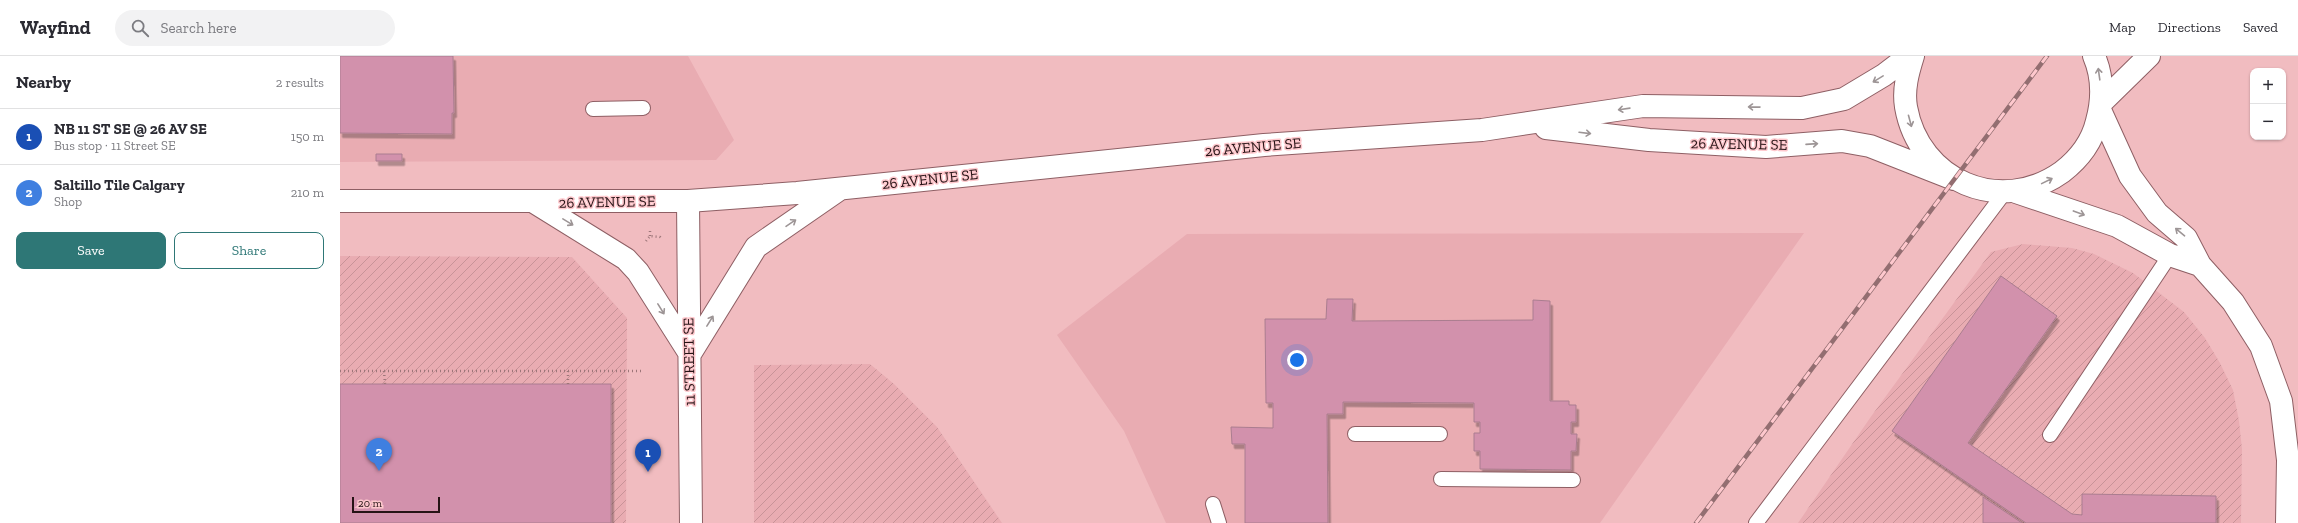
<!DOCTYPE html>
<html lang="en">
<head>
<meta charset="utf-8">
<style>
	:root { --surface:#fff; --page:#f2f2f3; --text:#2b2b33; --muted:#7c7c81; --line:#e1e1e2; --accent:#2e7776 }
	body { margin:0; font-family:"Zilla Slab",serif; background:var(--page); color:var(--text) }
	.controls { position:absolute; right:12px; top:12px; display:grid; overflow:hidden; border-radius:8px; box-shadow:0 1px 3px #0004 }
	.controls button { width:36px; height:36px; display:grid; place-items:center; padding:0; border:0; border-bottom:1px solid var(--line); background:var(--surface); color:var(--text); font:20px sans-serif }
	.scale { position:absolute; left:12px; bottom:10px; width:88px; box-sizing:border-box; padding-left:4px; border:2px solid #261315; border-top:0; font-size:11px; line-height:14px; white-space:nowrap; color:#261315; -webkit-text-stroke:3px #fec8cd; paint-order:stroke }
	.you { position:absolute; left:957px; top:304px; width:14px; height:14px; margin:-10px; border:3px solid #fff; border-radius:50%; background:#1a73e8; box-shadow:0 0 0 6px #1a73e833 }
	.badge { display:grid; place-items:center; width:26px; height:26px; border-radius:50%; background:var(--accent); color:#fff; font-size:13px; font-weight:700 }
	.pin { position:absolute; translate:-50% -33px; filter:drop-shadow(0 1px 2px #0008) }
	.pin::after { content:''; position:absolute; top:21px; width:14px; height:12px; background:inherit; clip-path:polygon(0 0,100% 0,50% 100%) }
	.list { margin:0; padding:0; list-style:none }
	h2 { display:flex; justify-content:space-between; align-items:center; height:52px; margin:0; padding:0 16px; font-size:17px }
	h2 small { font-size:13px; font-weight:400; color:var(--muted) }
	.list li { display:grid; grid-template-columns:26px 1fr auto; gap:12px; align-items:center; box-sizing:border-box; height:56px; padding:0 16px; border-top:1px solid var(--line) }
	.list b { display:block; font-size:15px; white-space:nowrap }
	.list p { margin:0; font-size:13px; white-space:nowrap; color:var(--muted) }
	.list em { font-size:13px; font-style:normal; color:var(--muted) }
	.actions { display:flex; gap:8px; padding:12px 16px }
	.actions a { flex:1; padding:9px 0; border:1px solid var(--accent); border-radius:8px; text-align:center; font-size:14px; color:var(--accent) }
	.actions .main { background:var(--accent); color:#fff }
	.icon { flex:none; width:22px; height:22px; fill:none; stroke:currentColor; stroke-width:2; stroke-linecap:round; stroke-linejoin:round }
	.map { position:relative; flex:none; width:1958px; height:467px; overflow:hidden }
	header { display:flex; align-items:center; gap:24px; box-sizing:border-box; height:56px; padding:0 20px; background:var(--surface); border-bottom:1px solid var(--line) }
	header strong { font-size:19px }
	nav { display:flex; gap:22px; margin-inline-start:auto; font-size:14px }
	.search { width:280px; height:36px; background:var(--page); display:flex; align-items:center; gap:10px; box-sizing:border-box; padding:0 14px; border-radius:22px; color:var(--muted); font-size:15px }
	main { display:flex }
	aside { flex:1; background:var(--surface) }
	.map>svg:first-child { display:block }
	.built { fill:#e9acb2 }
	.industrial { fill:url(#industrial-furrows) }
	.building { fill:#d291ac; stroke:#aa7d8f; filter:url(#shadow) }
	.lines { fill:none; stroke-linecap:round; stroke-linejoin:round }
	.service-casing { stroke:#8e5f64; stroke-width:16 }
	.minor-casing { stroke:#8e5f64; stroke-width:24 }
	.tertiary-casing { stroke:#8e5f64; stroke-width:24 }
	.path { stroke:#9d7679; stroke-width:2.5; stroke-dasharray:1 3; stroke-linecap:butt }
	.service { stroke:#fff; stroke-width:14 }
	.minor { stroke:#fff; stroke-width:22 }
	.tertiary { stroke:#fff; stroke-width:22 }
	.rail-casing { stroke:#936e71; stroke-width:4.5 }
	.rail { stroke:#fec8cd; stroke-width:3; stroke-dasharray:9; stroke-linecap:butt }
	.oneway { stroke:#9d9596 }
	.labels { text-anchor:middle; stroke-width:3; stroke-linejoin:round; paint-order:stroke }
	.street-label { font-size:15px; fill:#261315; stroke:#fec8cd }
</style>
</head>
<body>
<header>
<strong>Wayfind</strong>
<div class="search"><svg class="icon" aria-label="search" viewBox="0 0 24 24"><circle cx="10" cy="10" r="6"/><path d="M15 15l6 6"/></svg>Search here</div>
<nav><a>Map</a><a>Directions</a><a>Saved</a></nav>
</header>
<main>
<aside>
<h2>Nearby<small>2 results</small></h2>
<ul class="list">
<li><span class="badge" style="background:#1a4fb4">1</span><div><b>NB 11 ST SE @ 26 AV SE</b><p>Bus stop · 11 Street SE</p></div><em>150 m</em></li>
<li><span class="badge" style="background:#3f7fe0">2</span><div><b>Saltillo Tile Calgary</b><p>Shop</p></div><em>210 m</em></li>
</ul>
<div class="actions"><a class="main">Save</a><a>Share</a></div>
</aside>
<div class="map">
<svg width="1958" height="467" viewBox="0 0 1958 467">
	<defs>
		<pattern id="industrial-furrows" width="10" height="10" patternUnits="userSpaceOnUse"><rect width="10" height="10" fill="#e9acb2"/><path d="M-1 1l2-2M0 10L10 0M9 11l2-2" fill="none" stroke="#c89398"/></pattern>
		<filter id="shadow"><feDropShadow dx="2.5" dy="4.5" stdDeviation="0" flood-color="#0004"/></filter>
	</defs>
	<rect width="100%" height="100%" fill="#f1bcc0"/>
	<!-- built -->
	<path class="built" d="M 0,0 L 348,0 L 394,84 L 376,104 L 0,106 Z
		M 1464,177 L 1260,467 L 826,467 L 784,375 L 717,279 L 847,178 Z"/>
	<!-- industrial -->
	<path class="industrial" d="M 1683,188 L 1732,192 L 1754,198 L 1793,217 L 1844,256 L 1865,282 L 1880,307 L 1893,334 L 1899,365 L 1902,393 L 1901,467 L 1458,467 L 1530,362 L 1651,196 Z
		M 0,200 L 232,201 L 287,262 L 286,467 L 0,467 Z
		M 530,308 L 554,328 L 597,371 L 662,467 L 414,467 L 414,309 Z"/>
	<!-- building -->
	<path class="building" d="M 0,0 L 113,0 L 114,57 L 112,57 L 112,78 L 0,77 Z
		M 36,98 L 62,98 L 62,105 L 36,105 Z
		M 1661,220 L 1717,260 L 1628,387 L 1732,458 L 1742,459 L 1742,438 L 1876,440 L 1876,467 L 1686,467 L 1552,375 Z
		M 987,243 L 1013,243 L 1012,265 L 1193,264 L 1193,244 L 1210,245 L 1210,345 L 1229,345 L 1229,349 L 1236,349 L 1236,366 L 1231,366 L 1231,378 L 1237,378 L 1236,395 L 1231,395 L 1231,414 L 1140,413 L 1140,395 L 1134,395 L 1134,377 L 1140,377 L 1140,366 L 1134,366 L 1134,347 L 1003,346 L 1003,358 L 987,358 L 988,467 L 905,467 L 905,388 L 892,388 L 891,371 L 933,372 L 933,347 L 926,347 L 925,263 L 986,263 Z
		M 0,328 L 271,328 L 271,467 L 0,467 Z
		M 1643,441 L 1682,467 L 1643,467 Z"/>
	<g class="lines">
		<!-- service casing -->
		<g class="service-casing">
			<path id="service" d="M 253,53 L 303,52
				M 1015,378 L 1100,378
				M 1710,379 L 1830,199
				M 1101,423 L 1233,424
				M 873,448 L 879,467
				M 1416,467 L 1665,136"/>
		</g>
		<!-- minor casing -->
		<g class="minor-casing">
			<path id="minor" d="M 1760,54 L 1790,120 L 1817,157 L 1846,182 L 1860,209 L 1893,246 L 1921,290 L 1941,345 L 1948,404 L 1947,467
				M 1676,136 L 1777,170 L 1830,199 L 1860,209"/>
		</g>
		<!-- tertiary casing -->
		<g class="tertiary-casing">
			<path id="tertiary" d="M 1573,0 C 1568,16 1563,33 1566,51 C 1579,125 1660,160 1722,116 C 1739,103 1752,86 1757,65 C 1763,43 1763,21 1754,0
				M 1762,46 L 1809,0
				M 1206,72 L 1309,84 L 1426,91 L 1502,85 L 1530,90 L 1614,123
				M 0,145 L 348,145 L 457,137 L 924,89 L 1142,74 L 1303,50 L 1462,52 L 1504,43 L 1544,19 L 1569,0
				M 348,145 L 351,467
				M 194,146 L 286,203 L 298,216 L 350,298
				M 350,298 L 416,191 L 500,133"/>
		</g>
		<!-- path -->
		<path class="path" d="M 310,180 L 310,174
			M 306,185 L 310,180 L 320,181 L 321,183
			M 0,315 L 303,315
			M 44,315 L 45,328
			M 228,315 L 228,328"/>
		<!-- service -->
		<use href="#service" class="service"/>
		<!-- minor -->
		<use href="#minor" class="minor"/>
		<!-- tertiary -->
		<use href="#tertiary" class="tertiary"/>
		<!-- rail casing -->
		<g class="rail-casing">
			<path id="rail" d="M 1356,467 L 1707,0"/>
		</g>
		<!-- rail -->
		<use href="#rail" class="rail"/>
	</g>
	<!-- one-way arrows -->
	<defs><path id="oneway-shaft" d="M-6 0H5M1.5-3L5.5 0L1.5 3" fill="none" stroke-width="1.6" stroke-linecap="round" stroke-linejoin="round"/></defs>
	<g class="oneway">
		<use href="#oneway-shaft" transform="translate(1759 18) rotate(-98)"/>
		<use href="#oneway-shaft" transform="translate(1538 23) rotate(149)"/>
		<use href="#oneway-shaft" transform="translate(1414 51) rotate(-179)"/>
		<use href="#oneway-shaft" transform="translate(1284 53) rotate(172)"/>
		<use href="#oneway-shaft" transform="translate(1570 65) rotate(75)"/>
		<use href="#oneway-shaft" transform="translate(1245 77) rotate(7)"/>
		<use href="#oneway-shaft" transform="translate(1472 88) rotate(-4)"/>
		<use href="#oneway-shaft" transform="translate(1707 125) rotate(-26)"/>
		<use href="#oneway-shaft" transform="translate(1739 157) rotate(20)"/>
		<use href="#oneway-shaft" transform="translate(228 166) rotate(31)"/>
		<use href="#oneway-shaft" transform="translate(451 167) rotate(-34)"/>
		<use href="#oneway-shaft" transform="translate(1840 176) rotate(-140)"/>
		<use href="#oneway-shaft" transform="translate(321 253) rotate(58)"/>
		<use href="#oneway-shaft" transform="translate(370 265) rotate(-58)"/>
	</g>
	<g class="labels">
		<!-- street labels -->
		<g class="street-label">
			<text transform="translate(1399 88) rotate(1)" y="5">26 AVENUE SE</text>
			<text transform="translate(913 91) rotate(-5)" y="5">26 AVENUE SE</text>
			<text transform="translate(590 123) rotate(-6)" y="5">26 AVENUE SE</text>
			<text transform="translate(267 146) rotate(-1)" y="5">26 AVENUE SE</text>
			<text transform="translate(349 306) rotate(-91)" y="5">11 STREET SE</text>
		</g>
	</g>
</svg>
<div class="controls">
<button>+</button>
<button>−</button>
</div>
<div class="scale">20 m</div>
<div class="you"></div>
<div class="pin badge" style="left:308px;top:416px;background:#1a4fb4">1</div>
<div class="pin badge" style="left:39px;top:415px;background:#3f7fe0">2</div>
</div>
</main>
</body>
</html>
